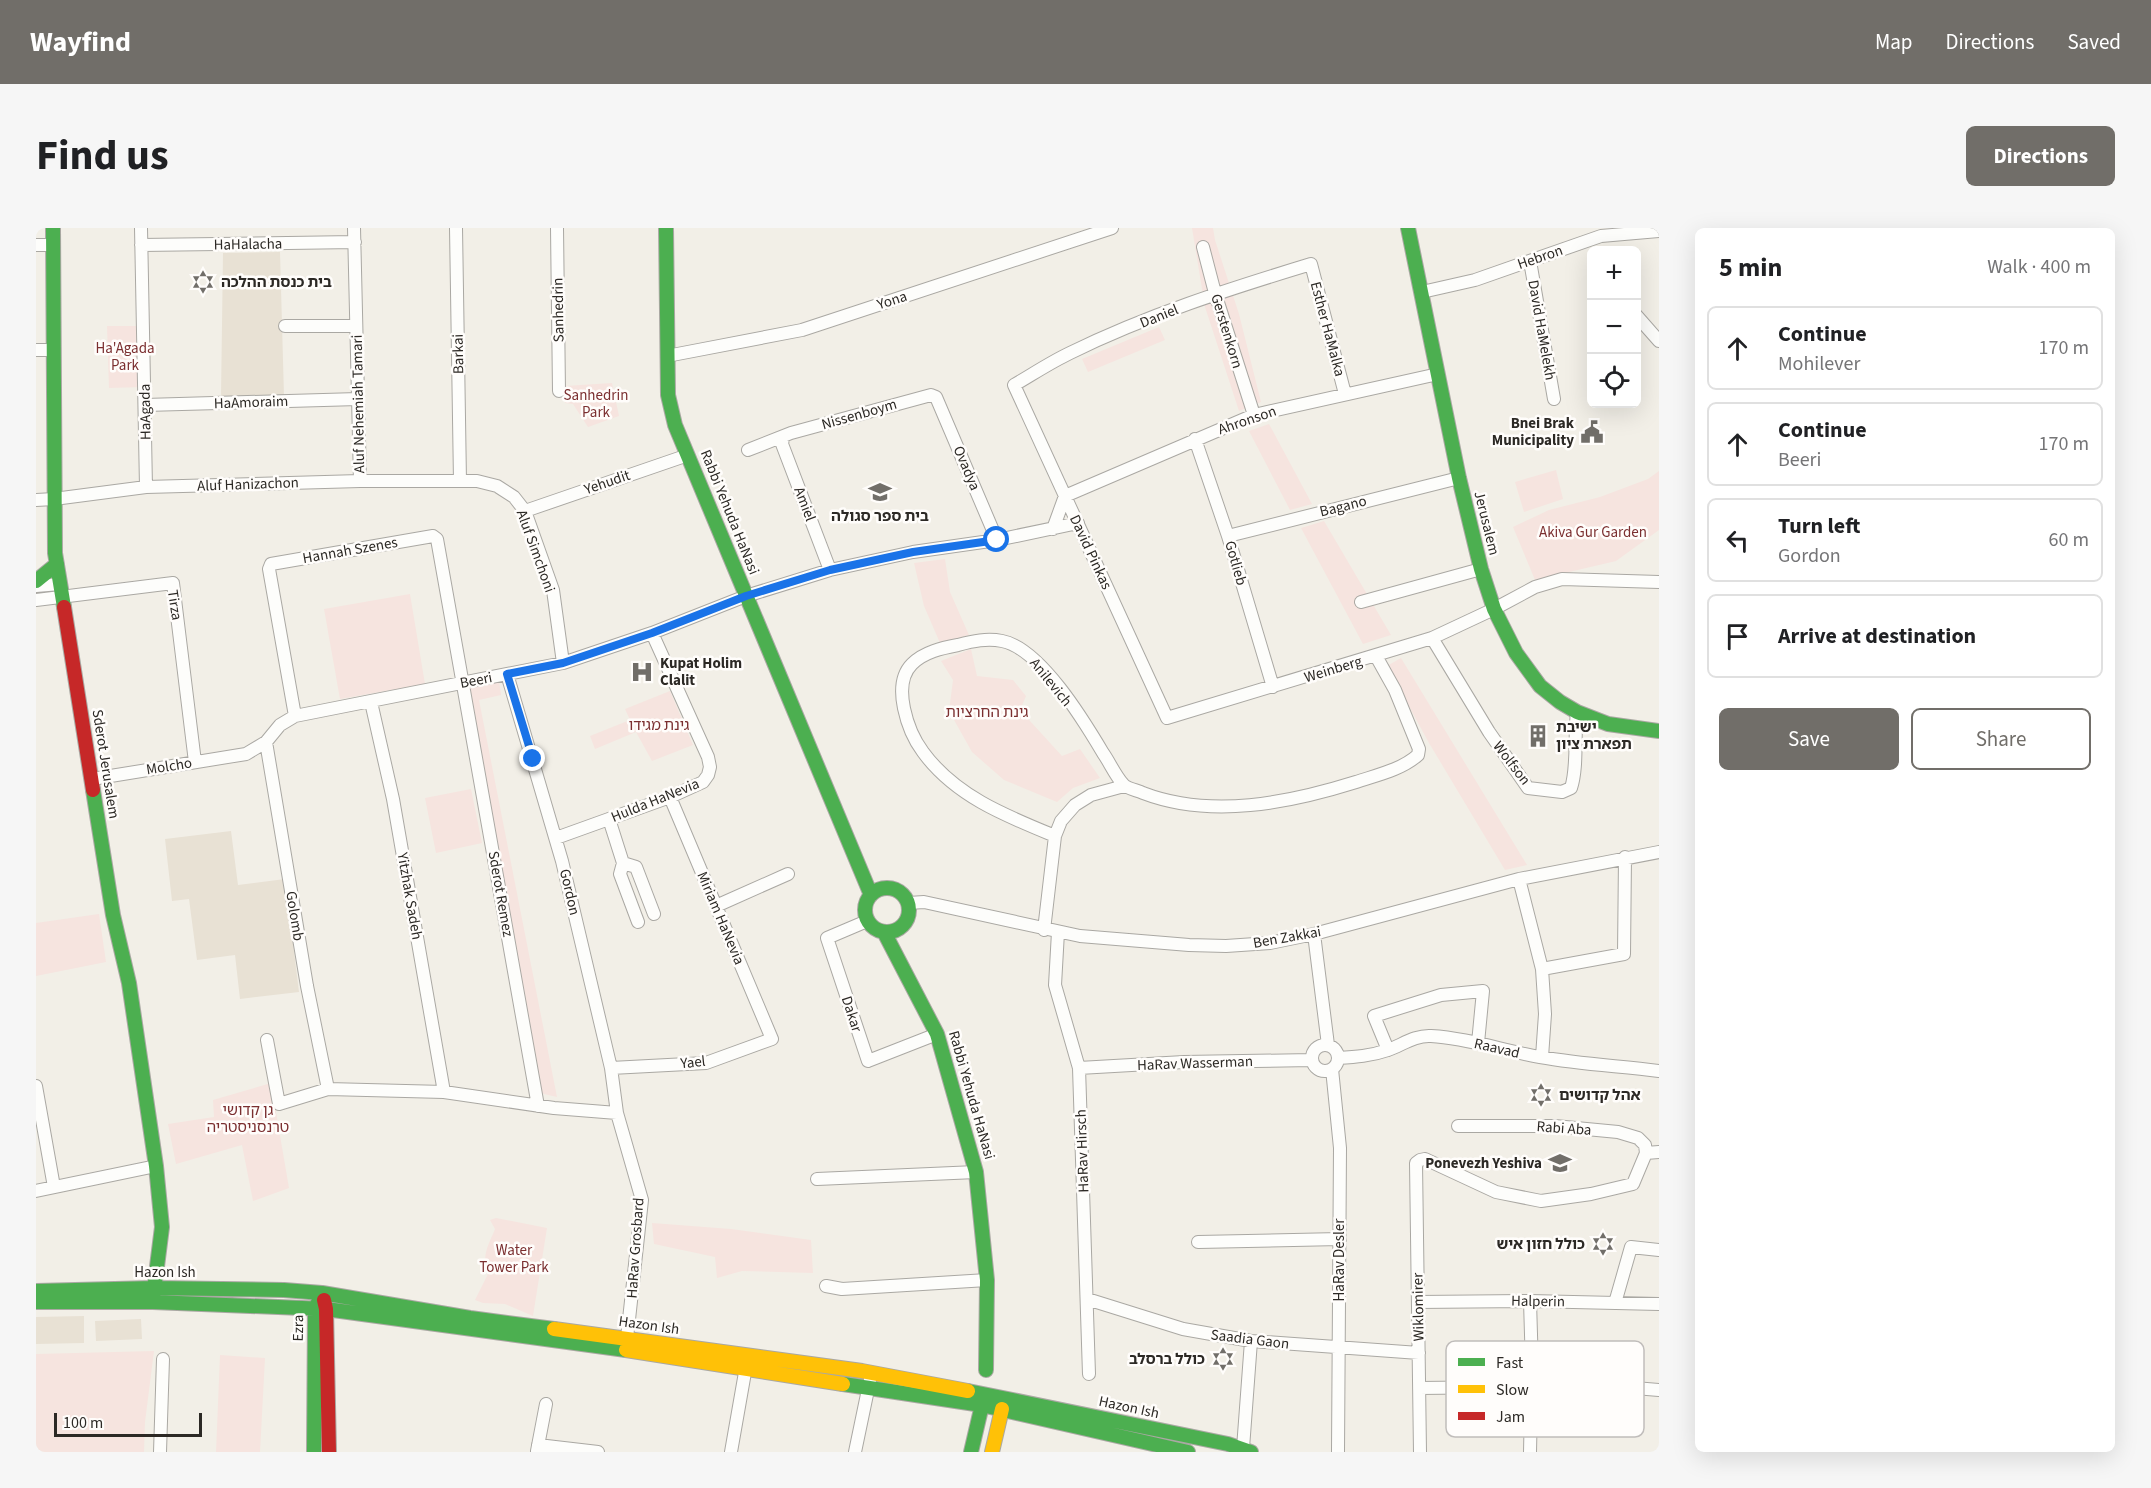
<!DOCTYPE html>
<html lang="en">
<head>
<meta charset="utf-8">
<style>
	:root { --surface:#fff; --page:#f6f6f6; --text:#202124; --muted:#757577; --line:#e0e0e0; --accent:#716e69 }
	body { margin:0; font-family:"Source Sans 3","Noto Sans Hebrew",sans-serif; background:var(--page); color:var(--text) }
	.controls { position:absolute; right:18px; top:18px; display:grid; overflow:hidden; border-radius:9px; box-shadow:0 6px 24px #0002 }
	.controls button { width:54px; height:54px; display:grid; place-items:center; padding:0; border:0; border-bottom:2px solid var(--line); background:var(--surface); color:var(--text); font:30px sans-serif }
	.scale { position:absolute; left:18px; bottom:15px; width:148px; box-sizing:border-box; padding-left:6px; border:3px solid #2c2925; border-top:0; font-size:16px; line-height:21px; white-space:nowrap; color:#2c2925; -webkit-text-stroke:4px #fffdfb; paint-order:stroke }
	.stop { position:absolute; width:18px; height:18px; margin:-14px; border:4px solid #1a73e8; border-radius:50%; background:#fff }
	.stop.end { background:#1a73e8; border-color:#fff; box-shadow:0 2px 6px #0008 }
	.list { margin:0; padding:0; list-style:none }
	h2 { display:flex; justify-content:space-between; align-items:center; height:78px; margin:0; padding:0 24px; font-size:26px }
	h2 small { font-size:20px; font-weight:400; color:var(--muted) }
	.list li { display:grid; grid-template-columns:39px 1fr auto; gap:18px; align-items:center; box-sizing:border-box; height:84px; margin:0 12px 12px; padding:0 12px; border:2px solid var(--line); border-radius:9px }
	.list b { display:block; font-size:22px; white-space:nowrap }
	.list p { margin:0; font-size:20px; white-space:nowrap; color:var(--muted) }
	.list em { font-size:20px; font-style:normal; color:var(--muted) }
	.actions { display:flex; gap:12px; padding:18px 24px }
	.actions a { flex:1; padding:14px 0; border:2px solid var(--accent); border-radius:9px; text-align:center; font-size:21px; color:var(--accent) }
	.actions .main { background:var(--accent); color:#fff }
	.icon { flex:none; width:33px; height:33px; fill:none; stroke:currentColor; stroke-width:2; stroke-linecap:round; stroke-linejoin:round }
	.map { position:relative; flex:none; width:1623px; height:1224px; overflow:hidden; border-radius:9px }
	header { display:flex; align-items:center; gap:36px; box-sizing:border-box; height:84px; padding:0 30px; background:var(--accent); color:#fff }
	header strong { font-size:28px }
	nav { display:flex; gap:33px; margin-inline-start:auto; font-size:21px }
	.intro { display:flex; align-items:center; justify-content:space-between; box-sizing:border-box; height:144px; padding:0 36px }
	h1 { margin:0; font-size:42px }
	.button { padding:15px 27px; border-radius:9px; background:var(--accent); color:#fff; font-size:21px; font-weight:700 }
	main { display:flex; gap:36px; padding:0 36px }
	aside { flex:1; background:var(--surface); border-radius:9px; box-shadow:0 6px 24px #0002 }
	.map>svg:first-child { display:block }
	.built { fill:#e8e1d4 }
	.green { fill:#f6e4df }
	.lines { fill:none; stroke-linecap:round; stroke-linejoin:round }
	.street-casing { stroke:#aaa8a3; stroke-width:14 }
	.fast-casing { stroke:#aaa8a3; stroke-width:16 }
	.slow-casing { stroke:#aaa8a3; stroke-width:16 }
	.jam-casing { stroke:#aaa8a3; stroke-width:16 }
	.street { stroke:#fdfdfb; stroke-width:12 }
	.fast { stroke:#4caf50; stroke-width:14 }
	.slow { stroke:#ffc107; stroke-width:14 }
	.jam { stroke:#c62828; stroke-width:14 }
	.route { stroke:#1a73e8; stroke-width:8 }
	.labels { text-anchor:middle; stroke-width:5; stroke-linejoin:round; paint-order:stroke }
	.street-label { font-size:15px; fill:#2c2925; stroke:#fffdfb }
	.poi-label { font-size:15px; font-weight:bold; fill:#2c2925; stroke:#fffdfb; text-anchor:start }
	.park-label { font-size:15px; fill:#7b2f30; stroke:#fffdfb }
	.key { fill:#fffdfb; stroke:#c0bdbb; stroke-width:1.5 }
	.key-label { font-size:16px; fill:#2c2925 }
</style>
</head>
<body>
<header>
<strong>Wayfind</strong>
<nav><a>Map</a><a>Directions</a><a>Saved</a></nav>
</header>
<div class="intro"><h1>Find us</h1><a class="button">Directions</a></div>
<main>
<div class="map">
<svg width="1623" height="1224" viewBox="0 0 1623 1224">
	<rect width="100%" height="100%" fill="#f2efe7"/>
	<!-- built -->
	<path class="built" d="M 244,24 L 248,168 L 185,168 L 187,25 Z
		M 195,603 L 202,657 L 249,651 L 263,764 L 204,771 L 199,727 L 161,732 L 153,671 L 136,673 L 129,611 Z
		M 48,1088 L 48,1115 L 0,1116 L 0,1089 Z
		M 105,1091 L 106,1111 L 60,1113 L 59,1093 Z"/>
	<!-- green -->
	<path class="green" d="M 1156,0 L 1177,0 L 1179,12 L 1203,86 L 1225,174 L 1203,183 L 1169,79 Z
		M 71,98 L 105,98 L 107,159 L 73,160 Z
		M 1123,99 L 1129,112 L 1052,144 L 1046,131 Z
		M 576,155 L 583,188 L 552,199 L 537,176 L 529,175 L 529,158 Z
		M 1233,196 L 1276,276 L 1254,282 L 1213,203 Z
		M 1520,242 L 1527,271 L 1488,284 L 1479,254 Z
		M 1623,243 L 1623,302 L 1580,333 L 1499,352 L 1477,299 L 1513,282 L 1564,269 L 1612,251 Z
		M 1288,293 L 1355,407 L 1327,416 L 1265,300 Z
		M 909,331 L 914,364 L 933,407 L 904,415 L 888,378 L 878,335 Z
		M 374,366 L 389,456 L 304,471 L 288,381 Z
		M 935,421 L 941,448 L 977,452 L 990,468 L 984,482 L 1026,528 L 1044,521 L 1064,550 L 1037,560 L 1021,574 L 968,552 L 936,524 L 913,483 L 917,452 L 905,433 Z
		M 1365,430 L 1491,637 L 1469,642 L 1393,515 L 1351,438 Z
		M 463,453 L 465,467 L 443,472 L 521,869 L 504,865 L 431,460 Z
		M 634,463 L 657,517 L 616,533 L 600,504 L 559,521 L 554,508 L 594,492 L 589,481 Z
		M 435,561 L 446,615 L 400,625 L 389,570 Z
		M 63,686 L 70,734 L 0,748 L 0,695 Z
		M 235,855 L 253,960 L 217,973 L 206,917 L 140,936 L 132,896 L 178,889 L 177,872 Z
		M 460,990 L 511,1000 L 497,1088 L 469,1076 L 447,1075 L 439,1072 L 453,1044 C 444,1030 453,1016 459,1001 L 454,992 Z
		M 616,995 L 695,1001 L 775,1012 L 777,1045 L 706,1043 L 681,1050 L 679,1029 L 618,1016 Z
		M 118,1123 L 109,1194 L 108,1224 L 0,1224 L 0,1126 Z
		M 184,1127 L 229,1130 L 224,1224 L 180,1224 Z"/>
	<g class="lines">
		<!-- street casing -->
		<g class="street-casing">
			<path id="street" d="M 105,0 L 110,259
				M 318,0 L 324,253
				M 420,0 L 424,253
				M 521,0 L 523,163
				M 0,17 L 17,17
				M 105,17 L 319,14
				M 1167,19 L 1179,65 L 1218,187
				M 1494,33 L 1518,171
				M 1386,64 L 1439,52 L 1565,8 L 1623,3
				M 1600,87 L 1623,113
				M 249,98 L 320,98
				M 0,122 L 17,122
				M 631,128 L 766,102 L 1076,0
				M 1309,166 L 1275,36 C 1193,61 1111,87 1034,125 C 1015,134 997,146 978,157 L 1131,490 L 1396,410 L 1458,381 L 1499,359 L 1526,351 L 1623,354
				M 109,177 L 322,171
				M 747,210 L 746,216 L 794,342
				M 1159,211 L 1192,308 L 1237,459
				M 712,222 L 755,205 L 895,167 L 900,169 L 961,312
				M 1029,268 L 1218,187 L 1402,146
				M 0,272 L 18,271 L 110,259 L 324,253 L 441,253 L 461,258 L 478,269 L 489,283 L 517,362 L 527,435
				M 489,283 L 652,227
				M 1017,301 L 1029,268
				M 1192,308 L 1423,250
				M 0,358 L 24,356
				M 0,372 L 137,355 L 159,534
				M 1325,374 L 1445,341
				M 1396,410 L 1453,504 L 1492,560 L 1526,564 L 1535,560 C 1542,539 1538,507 1541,484
				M 471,446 L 526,633 L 575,840 L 581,885 L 606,972 L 590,1119
				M 335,474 L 357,571 L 408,864
				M 259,488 L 233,341 L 235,336 L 397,308 L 401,311 L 502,878
				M 230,514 L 271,758 L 292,861
				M 56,551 L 210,526 L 230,514 L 244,497 L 259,488 L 527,435 L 616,405 L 710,368 L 794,342 L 877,324 L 961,312 L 1042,295
				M 573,591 L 587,635 L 600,639 L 618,686
				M 1019,608 C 970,588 919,568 887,524 C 872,504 855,457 876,436 C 888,424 906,420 922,417 C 937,413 951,410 966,413 C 1004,420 1048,493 1067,525 C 1074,535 1079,547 1087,556 C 1091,561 1101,562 1107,565 C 1175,591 1253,575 1320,554 C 1341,547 1365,542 1382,527 L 1383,521 L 1359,462 L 1340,428
				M 520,610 L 634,569 L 667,554 L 672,547 L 674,539 L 672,529 L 616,405
				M 587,635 L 584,646 L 602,694
				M 1483,651 L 1506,741 L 1509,786 L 1506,829
				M 873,675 L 888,674 L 1044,708 L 1153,717 L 1190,718 L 1234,715 L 1278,706 L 1483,651 L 1623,624
				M 680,678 L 752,646
				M 831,693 L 791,710 L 832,833 L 901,806
				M 1008,702 L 1019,608 L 1025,593 L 1039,577 L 1055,567 L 1088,558
				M 1022,704 L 1019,757 L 1043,840 L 1053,1146
				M 1278,706 L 1292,817
				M 1506,741 L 1588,726 L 1589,629
				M 231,812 L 243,876 L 292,861 L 408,864 L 518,880 L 581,885
				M1276 830a13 13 0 1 1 26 0a13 13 0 1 1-26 0Z
				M 1352,822 L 1338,788 L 1405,767 L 1447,763 L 1442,815
				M 1302,830 C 1319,829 1335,828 1352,822 C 1366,817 1379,807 1395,808 C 1432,810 1468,823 1504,829 C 1543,836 1583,838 1623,843
				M 575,840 L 670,835 L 736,811 L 634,569
				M 1043,840 L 1148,834 L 1276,832
				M 1296,841 L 1304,920 L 1302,1224
				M 0,858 L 18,959
				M 1422,898 L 1519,898 L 1582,904 L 1602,910 L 1609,917 L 1610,925 L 1623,924
				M 781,951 L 940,944
				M 0,963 L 120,938
				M 1162,1014 L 1304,1011
				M 790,1058 L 806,1061 L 951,1052
				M 1051,1071 L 1147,1101 L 1215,1113 L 1383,1125
				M 1494,1073 L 1496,1140
				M 1382,1074 L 1494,1073 L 1623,1076
				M 1579,1075 L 1595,1019 L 1623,1022
				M1476 1159a19 19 0 1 1 38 0a19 19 0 1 1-38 0Z
				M 1514,1158 L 1587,1159 L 1623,1162
				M 1383,1160 L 1476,1159
				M 502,1217 L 562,1224
				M 1207,1220 L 1215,1113
				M 501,1223 L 510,1176
				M 124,1224 L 127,1131
				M 695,1224 L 711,1133
				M 819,1224 L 834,1152
				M 1384,1224 L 1380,935 L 1384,932 L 1389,931 L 1460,964 L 1505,973 L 1555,966 L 1597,956 L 1610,925
				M 1494,1224 L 1495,1177"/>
		</g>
		<!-- fast casing -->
		<g class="fast-casing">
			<path id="fast" d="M 17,0 L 19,325 L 28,379
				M 630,0 L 632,167 L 639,197 L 835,667
				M 1372,0 L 1423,250 L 1445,341 L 1458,381 L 1480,425 L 1504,458 L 1524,474 L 1541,484 L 1572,496 L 1623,503
				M 0,353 L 21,336
				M 57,562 L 77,687 L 93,755 L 120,938 L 126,999 L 117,1070
				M829 682a22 22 0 1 1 44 0a22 22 0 1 1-44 0Z
				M 848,704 L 901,806 L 940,944 L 951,1052 L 950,1142
				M 0,1063 L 118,1060 L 248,1062 L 286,1065 L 434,1090 L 518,1101
				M 0,1074 L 117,1074 L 290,1081 L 590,1122
				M 807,1156 L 946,1177 L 1152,1224
				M 932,1163 L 1192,1216 L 1215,1224
				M 278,1224 L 279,1081 L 283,1072
				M 935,1224 L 946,1177 L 952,1170"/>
		</g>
		<!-- slow casing -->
		<g class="slow-casing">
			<path id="slow" d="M 518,1101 L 826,1143 L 932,1163
				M 590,1122 L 807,1156
				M 956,1224 L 966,1181"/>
		</g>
		<!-- jam casing -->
		<g class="jam-casing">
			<path id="jam" d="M 28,379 L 57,562
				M 288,1072 L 290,1081 L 293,1224"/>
		</g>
		<!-- street -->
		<use href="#street" class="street"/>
		<!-- fast -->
		<use href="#fast" class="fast"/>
		<!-- slow -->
		<use href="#slow" class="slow"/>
		<!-- jam -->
		<use href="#jam" class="jam"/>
	</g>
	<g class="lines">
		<!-- route -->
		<path class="route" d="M 497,531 L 471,446 L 527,435 L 616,405 L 710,368 L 794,342 L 877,324 L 961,312"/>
	</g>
	<!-- icons -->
	<defs>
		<g id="synagogue-bare" transform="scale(1.8)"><path d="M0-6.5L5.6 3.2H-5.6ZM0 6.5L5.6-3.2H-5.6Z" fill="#716e69" stroke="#fffdfb" stroke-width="2.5" paint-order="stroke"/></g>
		<g id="civic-bare" transform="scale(1.8)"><path d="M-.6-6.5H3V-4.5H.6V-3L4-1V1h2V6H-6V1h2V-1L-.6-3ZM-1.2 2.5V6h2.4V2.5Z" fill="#716e69" stroke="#fffdfb" stroke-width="2.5" paint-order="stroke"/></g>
		<g id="school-bare" transform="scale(1.8)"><path d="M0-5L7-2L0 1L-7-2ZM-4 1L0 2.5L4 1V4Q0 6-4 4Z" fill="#716e69" stroke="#fffdfb" stroke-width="2.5" paint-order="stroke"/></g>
		<g id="hospital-bare" transform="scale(1.8)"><path d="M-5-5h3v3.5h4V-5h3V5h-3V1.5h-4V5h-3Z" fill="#716e69" stroke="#fffdfb" stroke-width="2.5" paint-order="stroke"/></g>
		<g id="building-bare" transform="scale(1.8)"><path d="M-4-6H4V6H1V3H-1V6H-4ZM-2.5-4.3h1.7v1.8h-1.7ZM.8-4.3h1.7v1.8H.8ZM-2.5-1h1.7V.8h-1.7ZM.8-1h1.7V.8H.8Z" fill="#716e69" stroke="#fffdfb" stroke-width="2.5" paint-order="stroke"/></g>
		<g id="university-bare" transform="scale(1.8)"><path d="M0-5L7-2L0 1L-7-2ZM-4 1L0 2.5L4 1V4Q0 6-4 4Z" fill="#716e69" stroke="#fffdfb" stroke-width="2.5" paint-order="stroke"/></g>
	</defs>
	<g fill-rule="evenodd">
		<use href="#synagogue-bare" x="167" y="54"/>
		<use href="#civic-bare" x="1556" y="204"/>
		<use href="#school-bare" x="844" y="264"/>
		<use href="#hospital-bare" x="606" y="444"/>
		<use href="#building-bare" x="1502" y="508"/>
		<use href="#synagogue-bare" x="1505" y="867"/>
		<use href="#university-bare" x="1524" y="935"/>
		<use href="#synagogue-bare" x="1567" y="1016"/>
		<use href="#synagogue-bare" x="1187" y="1131"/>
	</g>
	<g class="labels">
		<!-- street labels -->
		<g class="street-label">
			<text transform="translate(212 16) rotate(-1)" y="5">HaHalacha</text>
			<text transform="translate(1504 29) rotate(-19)" y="5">Hebron</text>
			<text transform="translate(856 72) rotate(-18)" y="5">Yona</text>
			<text transform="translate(522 82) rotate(-91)" y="5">Sanhedrin</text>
			<text transform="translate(1123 88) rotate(-22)" y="5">Daniel</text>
			<text transform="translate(1292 101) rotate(75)" y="5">Esther HaMalka</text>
			<text transform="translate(1506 102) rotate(80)" y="5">David HaMelekh</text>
			<text transform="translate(1191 103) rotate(73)" y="5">Gerstenkorn</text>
			<text transform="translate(422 126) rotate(-91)" y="5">Barkai</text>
			<text transform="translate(215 174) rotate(-2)" y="5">HaAmoraim</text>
			<text transform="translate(322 176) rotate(-91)" y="5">Aluf Nehemiah Tamari</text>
			<text transform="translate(109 184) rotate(-91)" y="5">HaAgada</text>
			<text transform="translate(823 186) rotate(-16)" y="5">Nissenboym</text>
			<text transform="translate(1211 192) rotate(-19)" y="5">Ahronson</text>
			<text transform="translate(931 240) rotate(67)" y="5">Ovadya</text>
			<text transform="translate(571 254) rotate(-19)" y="5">Yehudit</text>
			<text transform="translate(212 256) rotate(-2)" y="5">Aluf Hanizachon</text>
			<text transform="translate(769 276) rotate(69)" y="5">Amiel</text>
			<text transform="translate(1307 278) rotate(-14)" y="5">Bagano</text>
			<text transform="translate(694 284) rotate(68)" y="5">Rabbi Yehuda HaNasi</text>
			<text transform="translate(1451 295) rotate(76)" y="5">Jerusalem</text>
			<text transform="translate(314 322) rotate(-10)" y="5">Hannah Szenes</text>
			<text transform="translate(500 323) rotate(70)" y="5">Aluf Simchoni</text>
			<text transform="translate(1055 324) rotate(65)" y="5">David Pinkas</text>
			<text transform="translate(1200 335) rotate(74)" y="5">Gotlieb</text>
			<text transform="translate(139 377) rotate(81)" y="5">Tirza</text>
			<text transform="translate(1297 441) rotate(-17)" y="5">Weinberg</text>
			<text transform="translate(440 452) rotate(-11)" y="5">Beeri</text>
			<text transform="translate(1015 454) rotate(51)" y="5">Anilevich</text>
			<text transform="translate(1476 535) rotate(52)" y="5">Wolfson</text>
			<text transform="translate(70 536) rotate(81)" y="5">Sderot Jerusalem</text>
			<text transform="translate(133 538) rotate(-9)" y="5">Molcho</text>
			<text transform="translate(619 572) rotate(-22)" y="5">Hulda HaNevia</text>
			<text transform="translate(534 664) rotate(77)" y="5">Gordon</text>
			<text transform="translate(465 666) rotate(80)" y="5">Sderot Remez</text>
			<text transform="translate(374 668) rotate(80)" y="5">Yitzhak Sadeh</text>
			<text transform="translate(259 688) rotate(81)" y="5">Golomb</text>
			<text transform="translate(685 690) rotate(67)" y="5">Miriam HaNevia</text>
			<text transform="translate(1251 709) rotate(-10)" y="5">Ben Zakkai</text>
			<text transform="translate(816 786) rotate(72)" y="5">Dakar</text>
			<text transform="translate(1461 820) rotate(13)" y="5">Raavad</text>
			<text transform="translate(657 834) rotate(-6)" y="5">Yael</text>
			<text transform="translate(1159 835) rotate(-2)" y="5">HaRav Wasserman</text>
			<text transform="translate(936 867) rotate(74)" y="5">Rabbi Yehuda HaNasi</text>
			<text transform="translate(1528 900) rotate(4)" y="5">Rabi Aba</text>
			<text transform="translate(1046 923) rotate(-92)" y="5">HaRav Hirsch</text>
			<text transform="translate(599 1020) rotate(-86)" y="5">HaRav Grosbard</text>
			<text transform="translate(1303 1032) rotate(-90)" y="5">HaRav Desler</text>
			<text x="129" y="1049">Hazon Ish</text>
			<text transform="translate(1502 1073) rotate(1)" y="5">Halperin</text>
			<text transform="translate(1382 1079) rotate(-91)" y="5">Wiklomirer</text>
			<text transform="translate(613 1097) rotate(8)" y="5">Hazon Ish</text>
			<text transform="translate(262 1100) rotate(-89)" y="5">Ezra</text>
			<text transform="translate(1214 1111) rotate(7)" y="5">Saadia Gaon</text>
			<text transform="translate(1093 1179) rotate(12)" y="5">Hazon Ish</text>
		</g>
		<!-- poi labels -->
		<g class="poi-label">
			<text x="185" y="59">בית כנסת ההלכה</text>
			<text x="1538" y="200" text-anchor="end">Bnei Brak<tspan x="1538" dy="17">Municipality</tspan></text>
			<text x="844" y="293" text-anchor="middle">בית ספר סגולה</text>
			<text x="624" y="440">Kupat Holim<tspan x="624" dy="17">Clalit</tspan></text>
			<text x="1520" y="504">ישיבת<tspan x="1520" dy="17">תפארת ציון</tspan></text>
			<text x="1523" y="872">אהל קדושים</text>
			<text x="1506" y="940" text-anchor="end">Ponevezh Yeshiva</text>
			<text x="1549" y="1021" text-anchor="end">כולל חזון איש</text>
			<text x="1169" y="1136" text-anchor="end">כולל ברסלב</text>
		</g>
		<!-- park labels -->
		<g class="park-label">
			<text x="89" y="125">Ha'Agada<tspan x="89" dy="17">Park</tspan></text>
			<text x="560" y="172">Sanhedrin<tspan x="560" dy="17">Park</tspan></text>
			<text x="1557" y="309">Akiva Gur Garden</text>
			<text x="951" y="489">גינת החרציות</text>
			<text x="623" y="502">גינת מגידו</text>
			<text x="212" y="887">גן קדושי<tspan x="212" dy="17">טרנסניסטריה</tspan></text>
			<text x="478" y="1027">Water<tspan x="478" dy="17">Tower Park</tspan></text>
		</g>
	</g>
	<!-- legend -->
	<rect x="1410" y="1113" width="198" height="96" rx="9" class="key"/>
	<rect x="1422" y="1130" width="27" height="8" fill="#4caf50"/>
	<rect x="1422" y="1157" width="27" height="8" fill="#ffc107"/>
	<rect x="1422" y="1184" width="27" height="8" fill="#c62828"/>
	<g class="key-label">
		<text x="1460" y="1140">Fast</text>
		<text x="1460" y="1167">Slow</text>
		<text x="1460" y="1194">Jam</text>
	</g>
</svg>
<div class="controls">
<button>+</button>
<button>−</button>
<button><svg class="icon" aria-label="locate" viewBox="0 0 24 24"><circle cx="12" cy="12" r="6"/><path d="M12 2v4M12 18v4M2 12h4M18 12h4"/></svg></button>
</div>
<div class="scale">100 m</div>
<div class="stop" style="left:961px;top:312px"></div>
<div class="stop end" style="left:497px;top:531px"></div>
</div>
<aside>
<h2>5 min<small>Walk · 400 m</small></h2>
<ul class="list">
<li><svg class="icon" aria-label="ahead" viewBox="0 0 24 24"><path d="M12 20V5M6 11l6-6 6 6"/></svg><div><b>Continue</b><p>Mohilever</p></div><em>170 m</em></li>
<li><svg class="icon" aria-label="ahead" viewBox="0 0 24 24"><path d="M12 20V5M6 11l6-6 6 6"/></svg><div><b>Continue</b><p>Beeri</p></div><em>170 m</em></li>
<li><svg class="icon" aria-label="left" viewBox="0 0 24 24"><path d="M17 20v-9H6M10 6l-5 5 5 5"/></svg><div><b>Turn left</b><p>Gordon</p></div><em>60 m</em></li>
<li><svg class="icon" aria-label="arrive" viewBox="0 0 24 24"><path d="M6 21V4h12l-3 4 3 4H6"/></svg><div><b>Arrive at destination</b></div></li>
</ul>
<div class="actions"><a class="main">Save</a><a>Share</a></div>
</aside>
</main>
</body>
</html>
